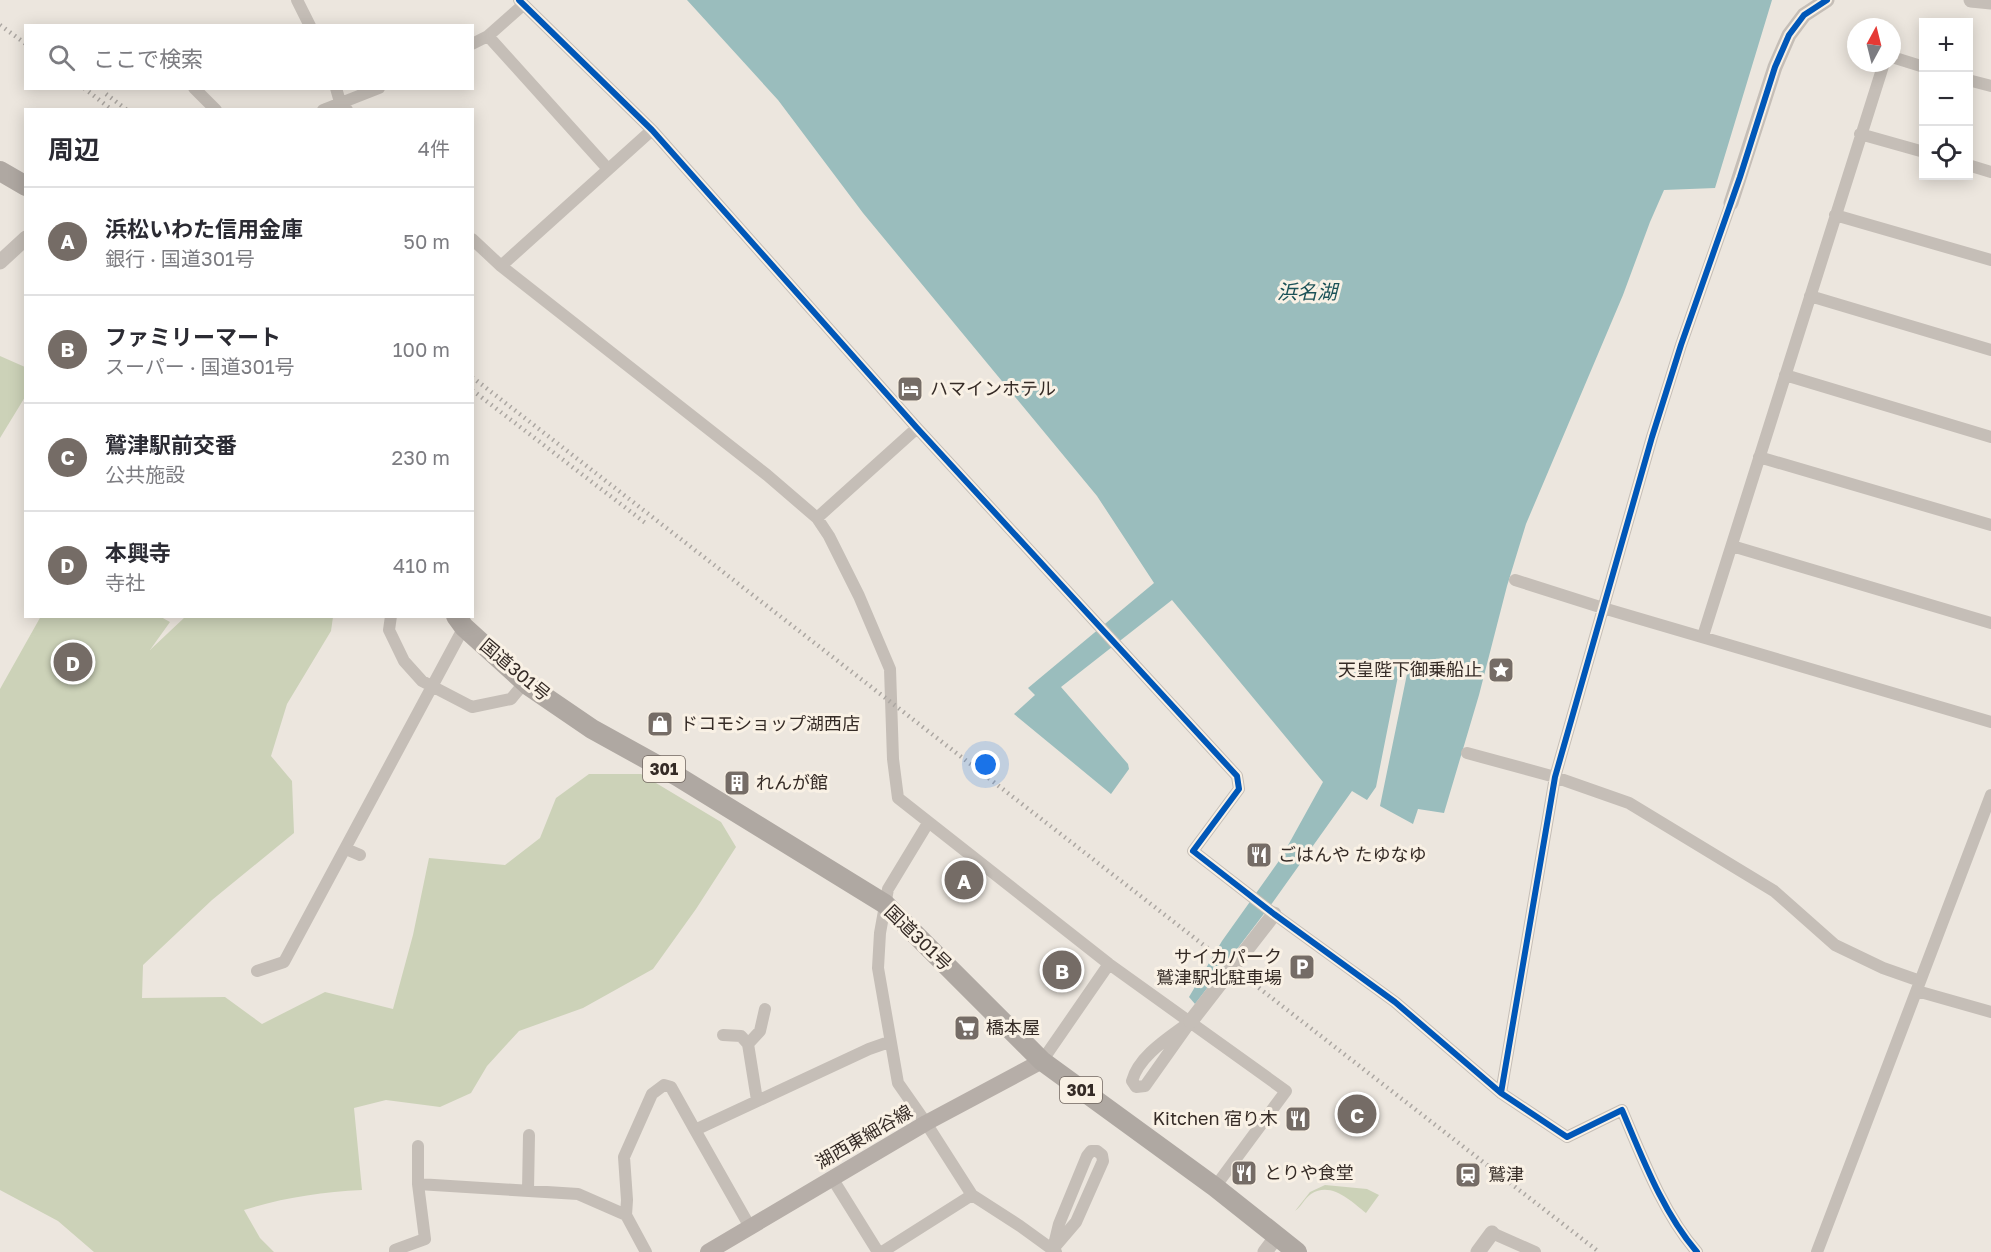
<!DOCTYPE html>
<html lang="ja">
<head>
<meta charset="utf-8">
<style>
	:root { --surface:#fff; --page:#f7f7f7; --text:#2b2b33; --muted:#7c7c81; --line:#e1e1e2; --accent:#756c66 }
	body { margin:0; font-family:"Golos Text","Noto Sans JP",sans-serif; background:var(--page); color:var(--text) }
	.controls { position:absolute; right:18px; top:18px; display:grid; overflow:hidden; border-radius:0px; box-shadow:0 3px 15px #0003 }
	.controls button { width:54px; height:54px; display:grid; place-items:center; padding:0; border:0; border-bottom:2px solid var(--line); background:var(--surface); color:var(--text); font:30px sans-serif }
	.compass { position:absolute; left:1847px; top:18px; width:54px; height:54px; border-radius:50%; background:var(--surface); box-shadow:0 3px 15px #0003; rotate:7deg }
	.you { position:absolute; left:986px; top:765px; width:21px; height:21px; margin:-15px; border:4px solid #fff; border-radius:50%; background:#1a73e8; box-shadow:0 0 0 9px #1a73e833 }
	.badge { display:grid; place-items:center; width:39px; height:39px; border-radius:50%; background:var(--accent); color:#fff; font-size:20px; font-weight:700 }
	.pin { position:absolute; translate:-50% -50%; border:3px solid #fff; box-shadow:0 2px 6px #0006 }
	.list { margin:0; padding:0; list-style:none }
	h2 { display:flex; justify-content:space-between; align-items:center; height:78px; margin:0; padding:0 24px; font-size:26px }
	h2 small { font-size:20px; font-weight:400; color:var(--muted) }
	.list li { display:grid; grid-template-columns:39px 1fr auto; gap:18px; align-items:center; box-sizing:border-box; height:108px; padding:0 24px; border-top:2px solid var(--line) }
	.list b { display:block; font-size:22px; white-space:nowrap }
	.list p { margin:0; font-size:20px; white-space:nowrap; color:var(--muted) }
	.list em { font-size:20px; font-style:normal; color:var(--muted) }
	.icon { flex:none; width:33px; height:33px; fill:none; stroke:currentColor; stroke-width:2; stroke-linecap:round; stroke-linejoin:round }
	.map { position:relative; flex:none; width:1991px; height:1252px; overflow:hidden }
	.search { position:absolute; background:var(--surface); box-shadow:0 3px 15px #0003; left:24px; top:24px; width:450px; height:66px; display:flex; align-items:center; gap:15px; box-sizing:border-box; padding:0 21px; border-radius:0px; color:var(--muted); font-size:22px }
	.panel { position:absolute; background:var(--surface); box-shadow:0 3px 15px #0003; left:24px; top:108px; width:450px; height:510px; border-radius:0px }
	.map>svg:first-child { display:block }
	.green { fill:#ccd2b8 }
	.water { fill:#9abdbd }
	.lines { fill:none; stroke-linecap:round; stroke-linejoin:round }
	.minor { stroke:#c5beb7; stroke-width:12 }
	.tertiary { stroke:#c5beb7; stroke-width:15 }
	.secondary { stroke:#b6aea8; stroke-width:16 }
	.trunk { stroke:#afa8a2; stroke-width:20 }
	.rail { stroke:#aca7a2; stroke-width:4.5; stroke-dasharray:1.5 4.5; stroke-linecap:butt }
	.cycleway-casing { stroke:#f9f1e5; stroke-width:10 }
	.cycleway { stroke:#0057b8; stroke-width:6 }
	.labels { text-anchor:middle; stroke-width:6; stroke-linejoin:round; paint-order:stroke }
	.shield { fill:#f9f1e5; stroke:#70665f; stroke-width:1.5 }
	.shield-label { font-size:16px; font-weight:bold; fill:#352b26 }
	.poi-label { font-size:18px; fill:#352b26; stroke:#f9f1e5; text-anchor:start }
	.street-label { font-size:18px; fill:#352b26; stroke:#f9f1e5 }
	.water-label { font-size:20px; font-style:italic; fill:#1b5157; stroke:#f9f1e5 }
</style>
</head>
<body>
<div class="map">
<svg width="1991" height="1252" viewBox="0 0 1991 1252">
	<rect width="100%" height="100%" fill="#ece6de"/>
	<!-- green -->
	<path class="green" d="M 0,356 L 25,367 L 25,397 L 0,438 Z
		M 41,616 L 161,617 L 170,622 L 150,650 L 185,617 L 333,617 L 331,631 L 287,704 L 271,756 L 292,781 L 294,833 L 212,900 L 143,965 L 142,998 L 225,997 L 262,1024 L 325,992 L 393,1009 L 413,935 L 429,858 L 505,865 L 540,838 L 556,798 L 589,774 L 641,774 L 721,822 L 736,847 L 696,909 L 653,969 L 583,1008 L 519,1031 L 487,1066 L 471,1093 L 440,1107 L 386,1100 L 354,1108 L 362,1190 C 321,1192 282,1198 244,1210 L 260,1238 L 274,1252 L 94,1252 L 58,1221 L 0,1190 L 0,689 Z
		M 1325,1185 L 1367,1189 L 1379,1195 L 1366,1213 C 1351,1201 1331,1181 1311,1194 C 1305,1198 1301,1207 1295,1211 L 1310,1192 Z"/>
	<!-- water -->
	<path class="water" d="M 687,0 L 1772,0 L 1715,188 L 1664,190 L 1650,222 L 1623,295 L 1526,524 L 1507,586 L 1479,695 L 1444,813 L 1418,809 L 1413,824 L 1380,806 L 1407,674 L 1399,671 L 1376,787 L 1367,800 L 1352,791 L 1273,902 L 1195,1004 L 1189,997 L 1222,941 L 1281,858 L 1323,782 L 1172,600 L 1061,687 L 1128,764 L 1129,769 L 1111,794 L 1014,714 L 1035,695 L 1028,688 L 1154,583 L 1097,496 L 863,213 L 778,100 Z"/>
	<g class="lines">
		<!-- minor -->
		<path class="minor" d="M 297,0 L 310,26
			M 519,0 L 652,130 L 917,428 L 1237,776 L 1239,789 L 1193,851 L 1274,914 L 1395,1002 L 1501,1093 L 1567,1137 L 1622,1110 C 1642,1157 1663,1213 1697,1252
			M 488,36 L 608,169
			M 472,44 L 488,36 L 523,5
			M 1892,57 L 1924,67
			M 1968,80 L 1991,86
			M 194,88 L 216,110
			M 336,88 L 340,102 L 347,110
			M 323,110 L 379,88
			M 1860,134 L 1924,152
			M 1968,165 L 1991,172
			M 1835,215 L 1991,260
			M 472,239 L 501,266 L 767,475 L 817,518 L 829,536 L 859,596 L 890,669 L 893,759 L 898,798 L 1109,964 L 1286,1091 L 1215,1187
			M 501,266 L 652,130
			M 1810,296 L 1991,350
			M 1785,375 L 1991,437
			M 1759,457 L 1991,525
			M 817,518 L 917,428
			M 1732,546 L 1991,623
			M 1515,580 L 1603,608 L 1991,722
			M 391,616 L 389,630 L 404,661 L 422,681 L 472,707 L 511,699 L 525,682
			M 1703,636 L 1884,63
			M 1467,753 L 1555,777 L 1629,803 L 1774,891 L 1835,945 L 1883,968 L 1920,981
			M 928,823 L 888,889 L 880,933 L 878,968 L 898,1083 L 926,1123 L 972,1195 L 1020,1226 L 1056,1252
			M 346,849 L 360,855
			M 257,971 L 284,962 L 464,627
			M 1917,991 L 1991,1012
			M 1191,1021 L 1145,1086 L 1136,1087 L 1132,1081 C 1139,1055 1170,1037 1191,1021 Z
			M 723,1035 L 741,1036 L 748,1044
			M 1042,1061 L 1109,964
			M 1501,1093 L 1555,777 L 1652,437 L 1681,345 L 1731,203
			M 757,1100 L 748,1044 L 760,1031 L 765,1009
			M 418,1146 L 418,1184
			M 832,1178 L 878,1252
			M 528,1190 L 529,1135
			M 750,1227 L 695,1130 L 869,1049 L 889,1042
			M 1492,1233 L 1535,1252
			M 395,1252 L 395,1250 L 425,1239 L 418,1184 L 578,1194 L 626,1215
			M 646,1252 L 626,1215 L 627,1200 L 624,1157 L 652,1094 L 664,1085 L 671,1087 L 695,1130
			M 882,1252 L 972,1195
			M 1053,1252 L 1053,1249 L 1059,1224 L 1087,1156 L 1091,1151 L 1097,1151 L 1102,1155 L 1103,1161 L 1076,1222 L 1053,1249
			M 1817,1252 L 1991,795"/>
		<!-- tertiary -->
		<path class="tertiary" d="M 1971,0 L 1991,2
			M 1731,203 L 1775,67 L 1789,35 L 1804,15 L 1827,0
			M 0,262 L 26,238
			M 1191,1021 L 1274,914
			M 1265,1252 L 1277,1236
			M 1478,1252 L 1492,1233"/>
		<!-- secondary -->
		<path class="secondary" d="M 708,1252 L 926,1123 L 1042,1061"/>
		<!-- trunk -->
		<path class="trunk" d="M 0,171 L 26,186
			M 456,616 L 464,627 L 529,686 L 592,729 L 677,776 L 885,904 L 1042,1061 L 1215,1187 L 1297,1252"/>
		<!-- rail -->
		<path class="rail" d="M 0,25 L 26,44
			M 84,88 L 112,110
			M 106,94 L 127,110
			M 472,377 L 1599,1252
			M 472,390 L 648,525"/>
		<!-- cycleway casing -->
		<g class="cycleway-casing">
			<path id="cycleway" d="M 519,0 L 652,130 L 917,428 L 1237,776 L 1239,789 L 1193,851 L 1274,914 L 1395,1002 L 1501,1093 L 1567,1137 L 1622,1110 C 1642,1157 1663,1213 1697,1252
				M 1501,1093 L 1555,777 L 1652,437 L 1681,345 L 1740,177 L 1775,67 L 1789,35 L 1804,15 L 1827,0"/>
		</g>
		<!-- cycleway -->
		<use href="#cycleway" class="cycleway"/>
	</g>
	<!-- icons -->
	<defs>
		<g id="hotel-square" transform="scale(1.35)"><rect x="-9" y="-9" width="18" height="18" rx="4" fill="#756c66" stroke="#f9f1e5"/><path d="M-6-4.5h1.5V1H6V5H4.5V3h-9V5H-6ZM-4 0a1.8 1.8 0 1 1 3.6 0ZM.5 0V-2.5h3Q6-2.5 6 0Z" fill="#fff"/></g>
		<g id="sight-square" transform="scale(1.35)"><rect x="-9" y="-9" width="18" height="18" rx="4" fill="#756c66" stroke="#f9f1e5"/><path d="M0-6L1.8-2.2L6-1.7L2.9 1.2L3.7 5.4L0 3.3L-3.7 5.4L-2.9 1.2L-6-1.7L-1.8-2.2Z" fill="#fff"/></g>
		<g id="shop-square" transform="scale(1.35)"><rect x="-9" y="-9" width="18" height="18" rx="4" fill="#756c66" stroke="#f9f1e5"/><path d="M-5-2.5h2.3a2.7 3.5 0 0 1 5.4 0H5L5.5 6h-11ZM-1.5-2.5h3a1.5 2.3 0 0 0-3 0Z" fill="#fff"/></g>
		<g id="building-square" transform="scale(1.35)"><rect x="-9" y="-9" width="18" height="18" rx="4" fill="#756c66" stroke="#f9f1e5"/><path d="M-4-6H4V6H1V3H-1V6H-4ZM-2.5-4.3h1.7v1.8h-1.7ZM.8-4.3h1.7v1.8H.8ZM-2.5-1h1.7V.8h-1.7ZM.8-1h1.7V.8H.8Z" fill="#fff"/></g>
		<g id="restaurant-square" transform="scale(1.35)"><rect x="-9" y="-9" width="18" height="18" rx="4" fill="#756c66" stroke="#f9f1e5"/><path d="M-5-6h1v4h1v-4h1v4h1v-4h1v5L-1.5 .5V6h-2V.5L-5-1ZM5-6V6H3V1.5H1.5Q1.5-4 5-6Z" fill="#fff"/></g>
		<g id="parking-square" transform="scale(1.35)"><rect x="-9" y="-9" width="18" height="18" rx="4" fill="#756c66" stroke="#f9f1e5"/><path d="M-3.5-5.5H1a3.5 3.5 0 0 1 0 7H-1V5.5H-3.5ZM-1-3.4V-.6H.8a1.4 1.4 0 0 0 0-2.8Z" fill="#fff"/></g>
		<g id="supermarket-square" transform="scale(1.35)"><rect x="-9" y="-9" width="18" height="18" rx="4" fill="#756c66" stroke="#f9f1e5"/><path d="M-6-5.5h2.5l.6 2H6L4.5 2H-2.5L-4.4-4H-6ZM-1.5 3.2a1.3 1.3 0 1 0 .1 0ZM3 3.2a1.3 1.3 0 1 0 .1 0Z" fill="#fff"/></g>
		<g id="station-square" transform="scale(1.35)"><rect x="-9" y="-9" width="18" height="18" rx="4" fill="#756c66" stroke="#f9f1e5"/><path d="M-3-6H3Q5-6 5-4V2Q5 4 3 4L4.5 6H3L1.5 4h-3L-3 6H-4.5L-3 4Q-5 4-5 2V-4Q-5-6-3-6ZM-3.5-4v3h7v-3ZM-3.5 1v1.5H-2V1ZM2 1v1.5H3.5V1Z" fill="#fff"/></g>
	</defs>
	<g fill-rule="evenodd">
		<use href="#hotel-square" x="910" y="389"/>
		<use href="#sight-square" x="1501" y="670"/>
		<use href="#shop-square" x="660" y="724"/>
		<use href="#building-square" x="737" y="783"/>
		<use href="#restaurant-square" x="1259" y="855"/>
		<use href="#parking-square" x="1302" y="967"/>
		<use href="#supermarket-square" x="967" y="1028"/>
		<use href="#restaurant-square" x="1298" y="1119"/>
		<use href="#restaurant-square" x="1244" y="1173"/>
		<use href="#station-square" x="1468" y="1175"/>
	</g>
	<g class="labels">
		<!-- shield labels -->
		<g class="shield">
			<rect x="643" y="756" width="42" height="26" rx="4.5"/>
			<rect x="1060" y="1077" width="42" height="26" rx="4.5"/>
		</g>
		<g class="shield-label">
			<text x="664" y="775">301</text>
			<text x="1081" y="1096">301</text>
		</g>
		<!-- poi labels -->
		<g class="poi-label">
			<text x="930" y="395">ハマインホテル</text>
			<text x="1482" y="676" text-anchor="end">天皇陛下御乗船止</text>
			<text x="680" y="730">ドコモショップ湖西店</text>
			<text x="756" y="789">れんが館</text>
			<text x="1278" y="861">ごはんや たゆなゆ</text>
			<text x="1282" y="963" text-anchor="end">サイカパーク<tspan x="1282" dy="21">鷲津駅北駐車場</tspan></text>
			<text x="986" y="1034">橋本屋</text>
			<text x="1278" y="1125" text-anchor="end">Kitchen 宿り木</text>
			<text x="1264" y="1179">とりや食堂</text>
			<text x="1488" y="1181">鷲津</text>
		</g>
		<!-- street labels -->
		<g class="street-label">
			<text transform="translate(515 670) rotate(40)" y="6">国道301号</text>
			<text transform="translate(918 938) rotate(44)" y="6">国道301号</text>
			<text transform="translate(864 1137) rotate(-30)" y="6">湖西東細谷線</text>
		</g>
		<!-- water labels -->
		<g class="water-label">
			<text x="1307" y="299">浜名湖</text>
		</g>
	</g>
</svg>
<div class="controls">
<button>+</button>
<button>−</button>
<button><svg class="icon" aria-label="locate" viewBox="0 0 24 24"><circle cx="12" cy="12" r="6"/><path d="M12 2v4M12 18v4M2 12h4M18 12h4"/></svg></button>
</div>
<svg class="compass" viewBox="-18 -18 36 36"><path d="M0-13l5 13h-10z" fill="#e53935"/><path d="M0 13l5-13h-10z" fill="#7c7c81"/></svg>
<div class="you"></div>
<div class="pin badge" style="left:964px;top:880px">A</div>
<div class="pin badge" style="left:1062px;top:970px">B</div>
<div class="pin badge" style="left:1357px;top:1114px">C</div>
<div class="pin badge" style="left:73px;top:662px">D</div>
<div class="search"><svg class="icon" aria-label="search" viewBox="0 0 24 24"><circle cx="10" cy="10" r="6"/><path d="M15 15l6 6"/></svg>ここで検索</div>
<section class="panel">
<h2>周辺<small>4件</small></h2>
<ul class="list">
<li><span class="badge">A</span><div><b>浜松いわた信用金庫</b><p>銀行 · 国道301号</p></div><em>50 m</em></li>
<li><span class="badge">B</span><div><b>ファミリーマート</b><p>スーパー · 国道301号</p></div><em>100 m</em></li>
<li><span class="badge">C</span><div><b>鷲津駅前交番</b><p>公共施設</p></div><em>230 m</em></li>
<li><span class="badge">D</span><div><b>本興寺</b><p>寺社</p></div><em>410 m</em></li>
</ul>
</section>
</div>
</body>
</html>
